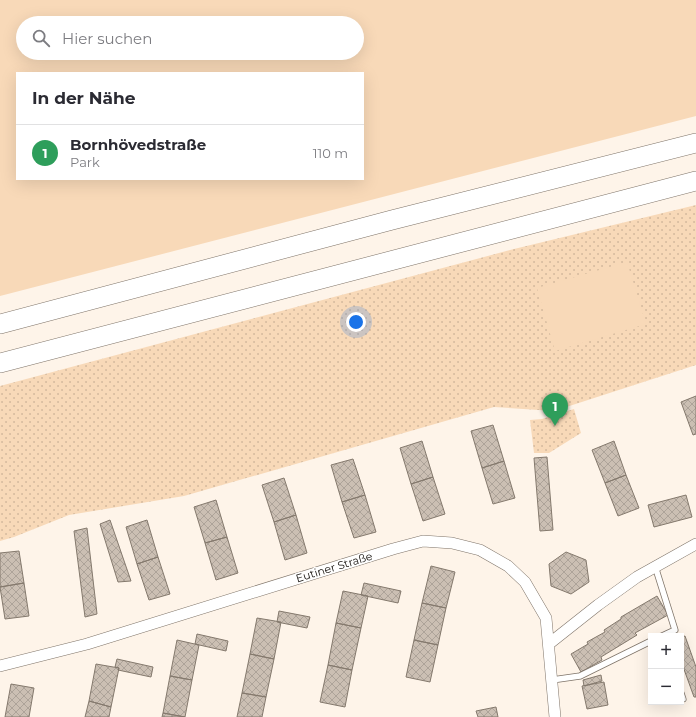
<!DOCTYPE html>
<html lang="de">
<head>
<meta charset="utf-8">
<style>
	:root { --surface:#fff; --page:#f7f7f7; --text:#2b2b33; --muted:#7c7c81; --line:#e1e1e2; --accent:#0f766e }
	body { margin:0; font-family:Montserrat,sans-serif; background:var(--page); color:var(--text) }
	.controls { position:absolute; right:12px; bottom:12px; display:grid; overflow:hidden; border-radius:0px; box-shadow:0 4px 16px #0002 }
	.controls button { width:36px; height:36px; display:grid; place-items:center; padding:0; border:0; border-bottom:1px solid var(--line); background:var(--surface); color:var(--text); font:20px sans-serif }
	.you { position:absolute; left:356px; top:322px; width:14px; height:14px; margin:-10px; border:3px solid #fff; border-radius:50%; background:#1a73e8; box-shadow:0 0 0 6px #1a73e833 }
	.badge { display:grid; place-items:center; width:26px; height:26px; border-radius:50%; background:var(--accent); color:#fff; font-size:13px; font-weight:700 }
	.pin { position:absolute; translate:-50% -33px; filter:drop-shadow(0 1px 2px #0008) }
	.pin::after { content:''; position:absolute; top:21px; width:14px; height:12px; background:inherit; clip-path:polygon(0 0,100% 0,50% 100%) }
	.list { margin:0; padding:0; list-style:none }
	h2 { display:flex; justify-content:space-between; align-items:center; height:52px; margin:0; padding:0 16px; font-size:17px }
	h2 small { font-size:13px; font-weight:400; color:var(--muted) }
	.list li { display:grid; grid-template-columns:26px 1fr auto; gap:12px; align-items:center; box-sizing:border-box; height:56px; padding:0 16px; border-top:1px solid var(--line) }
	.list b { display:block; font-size:15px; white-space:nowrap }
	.list p { margin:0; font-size:13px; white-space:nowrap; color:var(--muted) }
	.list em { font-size:13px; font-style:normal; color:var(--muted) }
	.icon { flex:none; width:22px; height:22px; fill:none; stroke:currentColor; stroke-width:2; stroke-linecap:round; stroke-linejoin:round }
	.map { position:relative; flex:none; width:696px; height:717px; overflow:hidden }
	.search { position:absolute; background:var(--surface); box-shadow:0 4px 16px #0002; left:16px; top:16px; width:348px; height:44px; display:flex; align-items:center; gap:10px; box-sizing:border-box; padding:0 14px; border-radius:22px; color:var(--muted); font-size:15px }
	.panel { position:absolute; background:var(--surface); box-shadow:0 4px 16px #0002; left:16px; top:72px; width:348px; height:108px; border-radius:0px }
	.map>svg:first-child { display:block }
	.grass { fill:url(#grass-dots) }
	.garden { fill:#f8d9b8; fill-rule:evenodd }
	.building { fill:url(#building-cross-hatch); stroke:#84796d }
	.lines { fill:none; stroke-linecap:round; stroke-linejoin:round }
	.service-casing { stroke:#7f7469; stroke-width:7 }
	.minor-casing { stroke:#7f7469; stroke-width:12 }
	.motorway-casing { stroke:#7f7469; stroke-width:20 }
	.service { stroke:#fff; stroke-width:5.5 }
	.minor { stroke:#fff; stroke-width:11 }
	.motorway { stroke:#fff; stroke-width:19 }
	.labels { text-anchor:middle; stroke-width:3; stroke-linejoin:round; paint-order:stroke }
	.street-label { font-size:11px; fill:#14100c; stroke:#fff }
</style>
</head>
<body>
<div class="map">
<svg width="696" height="717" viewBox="0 0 696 717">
	<defs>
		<pattern id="grass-dots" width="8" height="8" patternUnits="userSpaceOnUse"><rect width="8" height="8" fill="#f8d9b8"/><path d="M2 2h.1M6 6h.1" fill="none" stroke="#d4b99d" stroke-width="1.8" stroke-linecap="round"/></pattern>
		<pattern id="building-cross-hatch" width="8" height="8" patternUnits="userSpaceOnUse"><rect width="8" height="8" fill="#cbbfb3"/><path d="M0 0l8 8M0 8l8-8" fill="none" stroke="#ada399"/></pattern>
	</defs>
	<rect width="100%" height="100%" fill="#fef4e9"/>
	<!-- grass -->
	<path class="grass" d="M 696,205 L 696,365 L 554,411 L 494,407 L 184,496 L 69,515 L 14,537 L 0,541 L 0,386 L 514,249 Z
		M 574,409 L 581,433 L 549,453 L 534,453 L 530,420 L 542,419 Z"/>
	<!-- garden -->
	<path class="garden" d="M 0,0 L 696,0 L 696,116 L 0,296 ZM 23,23 L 357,23 L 357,53 L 23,53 ZM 17,73 L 363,73 L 363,179 L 17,179 Z
		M 627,262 L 646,324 L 555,351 L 537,288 Z"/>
	<!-- building -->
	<path class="building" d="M 696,396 L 696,434 L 693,435 L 681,402 Z
		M 493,425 L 504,461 L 482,468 L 471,431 Z
		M 422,441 L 433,477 L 411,484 L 400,448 Z
		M 614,441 L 626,475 L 605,483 L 592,450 Z
		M 547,457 L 553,530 L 540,531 L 534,458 Z
		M 353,459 L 365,495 L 342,502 L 331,465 Z
		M 504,461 L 515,498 L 493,504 L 482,468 Z
		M 626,475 L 639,508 L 618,516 L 605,483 Z
		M 433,477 L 445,514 L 423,521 L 411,484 Z
		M 284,478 L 296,515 L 274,522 L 262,485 Z
		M 365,495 L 376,532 L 354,538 L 342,502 Z
		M 686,495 L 692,517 L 654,527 L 648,505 Z
		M 216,500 L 227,537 L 205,543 L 194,507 Z
		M 296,515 L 307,553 L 285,560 L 274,522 Z
		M 110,520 L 131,581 L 118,582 L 100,524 Z
		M 147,520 L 158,557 L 137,564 L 126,527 Z
		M 87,528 L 97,614 L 85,617 L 74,531 Z
		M 227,537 L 238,573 L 216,580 L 205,543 Z
		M 19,551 L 24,583 L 0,587 L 0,553 Z
		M 566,552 L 586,560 L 589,582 L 571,594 L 551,586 L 549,564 Z
		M 158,557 L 170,594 L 149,600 L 137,564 Z
		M 431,566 L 455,572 L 446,608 L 422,603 Z
		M 24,583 L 29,616 L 5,619 L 0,587 Z
		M 364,583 L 401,591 L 398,603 L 361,595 Z
		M 343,591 L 368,596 L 361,628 L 336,623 Z
		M 657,596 L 668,615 L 635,633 L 637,635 L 601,657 L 602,660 L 581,672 L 571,654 L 588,644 L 587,642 L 605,632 L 604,630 L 621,619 L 621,617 Z
		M 422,603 L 446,608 L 438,645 L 414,640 Z
		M 279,611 L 310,617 L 307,628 L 277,622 Z
		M 257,618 L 281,622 L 274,659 L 250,654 Z
		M 336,623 L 361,628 L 352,670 L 328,665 Z
		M 197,634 L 228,641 L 226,651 L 195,644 Z
		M 685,636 L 696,667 L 696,697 L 694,697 L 681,661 L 681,637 Z
		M 177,640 L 199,645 L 192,680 L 170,676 Z
		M 414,640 L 438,645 L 430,682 L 406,677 Z
		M 250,654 L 274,659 L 266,697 L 242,693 Z
		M 117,659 L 153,667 L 151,677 L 118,670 L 119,668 L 115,667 Z
		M 96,664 L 119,668 L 111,707 L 89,701 Z
		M 328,665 L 352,670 L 345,707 L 320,702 Z
		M 601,675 L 602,681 L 584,686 L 583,680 Z
		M 170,676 L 192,680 L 185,717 L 163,713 Z
		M 604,682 L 608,705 L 587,709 L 582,686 Z
		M 11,684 L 34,688 L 29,717 L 5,717 Z
		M 242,693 L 266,697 L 262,717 L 237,717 Z
		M 89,701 L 111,707 L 109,717 L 85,717 Z
		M 496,707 L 498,717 L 478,717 L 476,711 Z
		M 163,713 L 185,717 L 162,717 Z"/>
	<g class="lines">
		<!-- service casing -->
		<g class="service-casing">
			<path id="service" d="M 655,566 L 675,630 L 662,636
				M 552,680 L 580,676 L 651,641
				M 681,693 L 683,699"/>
		</g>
		<!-- minor casing -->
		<g class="minor-casing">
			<path id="minor" d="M 550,643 L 598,605 L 637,577 L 696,544
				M 0,666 L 87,644 L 393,549 L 423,541 L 452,543 L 480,550 L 508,566 L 525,582 L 546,618 L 555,717"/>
		</g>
		<!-- motorway casing -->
		<g class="motorway-casing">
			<path id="motorway" d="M 0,324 L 392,220 L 696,143
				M 0,363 L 696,181"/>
		</g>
		<!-- service -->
		<use href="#service" class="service"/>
		<!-- minor -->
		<use href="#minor" class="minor"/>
		<!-- motorway -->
		<use href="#motorway" class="motorway"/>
	</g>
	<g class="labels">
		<!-- street labels -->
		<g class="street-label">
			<text transform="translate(334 567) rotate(-17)" y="4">Eutiner Straße</text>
		</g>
	</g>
</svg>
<div class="controls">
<button>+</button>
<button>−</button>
</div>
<div class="you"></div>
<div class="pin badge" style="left:555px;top:426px;background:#2e9e5b">1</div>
<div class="search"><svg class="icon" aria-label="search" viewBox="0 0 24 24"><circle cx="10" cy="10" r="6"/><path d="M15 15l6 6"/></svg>Hier suchen</div>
<section class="panel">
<h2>In der Nähe<small></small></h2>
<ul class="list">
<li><span class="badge" style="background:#2e9e5b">1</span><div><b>Bornhövedstraße</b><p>Park</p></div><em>110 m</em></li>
</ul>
</section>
</div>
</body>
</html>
